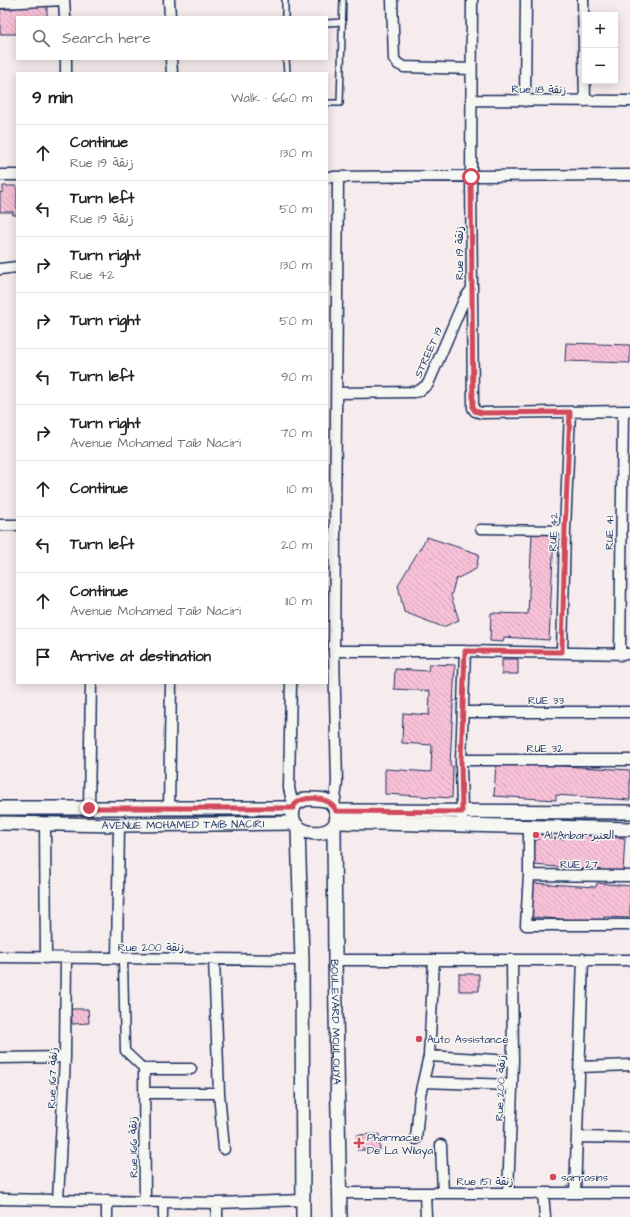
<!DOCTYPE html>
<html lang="en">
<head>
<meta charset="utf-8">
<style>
	:root { --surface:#fff; --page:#f6f6f6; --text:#222; --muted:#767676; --line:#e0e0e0 }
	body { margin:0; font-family:"Architects Daughter","Playpen Sans Arabic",sans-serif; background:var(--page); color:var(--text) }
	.controls { position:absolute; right:12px; top:12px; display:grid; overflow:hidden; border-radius:0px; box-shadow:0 2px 10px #0003 }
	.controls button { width:36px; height:36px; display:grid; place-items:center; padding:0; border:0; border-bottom:1px solid var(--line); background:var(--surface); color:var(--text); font:20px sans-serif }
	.stop { position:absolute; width:12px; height:12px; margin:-9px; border:3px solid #d1495b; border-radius:50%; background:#fff }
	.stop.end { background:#d1495b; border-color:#fff; box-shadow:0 1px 4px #0008 }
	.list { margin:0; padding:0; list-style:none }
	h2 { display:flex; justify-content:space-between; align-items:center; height:52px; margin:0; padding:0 16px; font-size:17px }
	h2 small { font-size:13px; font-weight:400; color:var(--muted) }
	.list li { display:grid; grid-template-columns:26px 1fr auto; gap:12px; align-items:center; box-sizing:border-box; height:56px; padding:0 16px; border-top:1px solid var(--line) }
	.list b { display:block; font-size:15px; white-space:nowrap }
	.list p { margin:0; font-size:13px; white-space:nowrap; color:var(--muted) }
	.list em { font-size:13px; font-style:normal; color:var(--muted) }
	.icon { flex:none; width:22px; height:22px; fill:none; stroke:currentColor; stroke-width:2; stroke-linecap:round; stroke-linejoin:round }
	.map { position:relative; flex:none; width:630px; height:1217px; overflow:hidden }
	.search { position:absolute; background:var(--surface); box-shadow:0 2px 10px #0003; left:16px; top:16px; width:312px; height:44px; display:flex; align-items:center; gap:10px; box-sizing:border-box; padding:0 14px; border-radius:0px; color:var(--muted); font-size:15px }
	.panel { position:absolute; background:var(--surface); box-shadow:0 2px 10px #0003; left:16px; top:72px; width:312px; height:612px; border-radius:0px }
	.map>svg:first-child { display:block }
	.building { fill:url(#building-back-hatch); stroke:#1b2f5e }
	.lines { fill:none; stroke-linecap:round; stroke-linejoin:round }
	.service-casing { stroke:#1b2f5e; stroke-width:8 }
	.pedestrian-casing { stroke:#1b2f5e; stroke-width:11 }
	.minor-casing { stroke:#1b2f5e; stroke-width:13 }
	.tertiary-casing { stroke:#1b2f5e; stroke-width:16 }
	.service { stroke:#f6f6f2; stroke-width:5 }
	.pedestrian { stroke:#f6f6f2; stroke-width:8 }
	.minor { stroke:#f6f6f2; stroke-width:10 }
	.tertiary { stroke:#f6f6f2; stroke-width:13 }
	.route { stroke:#d1495b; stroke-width:5 }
	.poi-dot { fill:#d1495b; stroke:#f6f6f2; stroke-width:1.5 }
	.labels { text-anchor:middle; stroke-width:3; stroke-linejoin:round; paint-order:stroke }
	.street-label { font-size:11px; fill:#1b2f5e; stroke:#f6f6f2 }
	.poi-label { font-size:11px; fill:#1b2f5e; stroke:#f6f6f2; text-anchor:start }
</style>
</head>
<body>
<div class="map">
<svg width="630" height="1217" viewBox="0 0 630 1217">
	<defs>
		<pattern id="building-back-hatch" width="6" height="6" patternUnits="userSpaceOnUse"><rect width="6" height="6" fill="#f8c1d8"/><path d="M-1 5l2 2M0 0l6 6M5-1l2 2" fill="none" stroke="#d4a6bc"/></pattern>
	</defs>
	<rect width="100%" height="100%" fill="#f6ebed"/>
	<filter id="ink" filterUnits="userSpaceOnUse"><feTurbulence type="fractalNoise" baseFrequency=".025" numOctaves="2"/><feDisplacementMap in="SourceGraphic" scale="8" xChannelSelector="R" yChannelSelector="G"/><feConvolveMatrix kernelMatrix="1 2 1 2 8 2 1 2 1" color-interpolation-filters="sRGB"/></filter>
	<g filter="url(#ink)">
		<!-- building -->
		<path class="building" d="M 13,5 L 47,5 L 47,17 L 17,17 L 17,34 L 0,34 L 0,9 L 13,9 Z
			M 3,186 L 17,186 L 17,215 L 13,215 L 13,212 L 0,212 L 0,192 L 3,192 Z
			M 566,343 L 630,345 L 630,363 L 565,361 Z
			M 532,534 L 554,535 L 549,640 L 504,637 L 503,642 L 490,641 L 491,613 L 528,614 Z
			M 427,537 L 479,554 L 476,569 L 456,579 L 451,596 L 459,620 L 443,627 L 404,612 L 398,585 Z
			M 502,659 L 518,659 L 518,674 L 502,674 Z
			M 429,664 L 455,665 L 450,766 L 453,766 L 452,798 L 385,794 L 385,769 L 431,772 L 432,745 L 402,743 L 403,713 L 429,715 L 430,691 L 394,689 L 395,669 L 428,671 Z
			M 496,762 L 630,770 L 630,800 L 556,795 L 556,800 L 494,796 Z
			M 566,829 L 599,832 L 599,836 L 625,838 L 623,872 L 533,865 L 535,840 L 538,840 L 538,831 L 551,832 L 551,838 L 565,839 Z
			M 532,883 L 596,887 L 597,883 L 630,886 L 630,918 L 604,917 L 603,922 L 530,917 Z
			M 459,974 L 479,974 L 479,991 L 459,991 Z
			M 71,1009 L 88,1009 L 89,1023 L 72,1024 Z
			M 379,1134 L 380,1150 L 357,1150 L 357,1135 Z"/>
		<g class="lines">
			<!-- service casing -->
			<g class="service-casing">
				<path id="service" d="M 285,0 L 285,17
					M 327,23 L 343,22
					M 286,59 L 287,73
					M 327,103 L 340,103 L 343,0"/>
			</g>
			<!-- pedestrian casing -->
			<g class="pedestrian-casing">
				<path id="pedestrian" d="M 480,529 L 565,530
					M 123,959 L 125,1051 L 144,1069
					M 163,1202 L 163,1217"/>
			</g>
			<!-- minor casing -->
			<g class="minor-casing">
				<path id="minor" d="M 64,0 L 65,17
					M 169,0 L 170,17
					M 392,0 L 394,59 L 398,64 L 404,67 L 471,69
					M 472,0 L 471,177 L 473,408 L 475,411 L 482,413 L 630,411
					M 583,0 L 585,101
					M 0,3 L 64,0
					M 66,59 L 66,73
					M 171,59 L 172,73
					M 471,100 L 630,101
					M 525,101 L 526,0
					M 0,175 L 17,175
					M 327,177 L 630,175
					M 0,269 L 17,267
					M 337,393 L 414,392 L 419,391 L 428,384 L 464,300 L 471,290
					M 0,525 L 17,525
					M 334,651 L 465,651 L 630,654
					M 562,652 L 565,530 L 570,412
					M 620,655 L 623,412
					M 291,683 L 289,788 L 291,797 L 295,804
					M 463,712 L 630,712
					M 461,760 L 630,760
					M 334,806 L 337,783 L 334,651 L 338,177
					M 89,808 L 91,683
					M 169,808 L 171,683
					M 462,817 L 461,760 L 465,651
					M 45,824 L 46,958
					M 529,827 L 529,875 L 526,925 L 630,925
					M 529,875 L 630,876
					M 0,957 L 302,960
					M 117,959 L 119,825
					M 214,959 L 219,1093 L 224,1149
					M 335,960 L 630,960
					M 434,960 L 429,1056 L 513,1061
					M 0,1058 L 65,1057
					M 580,1067 L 630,1065
					M 423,1082 L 429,1056
					M 144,1093 L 219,1093
					M 577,1137 L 630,1138
					M 416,1139 L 420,1095 L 423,1082 L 512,1085
					M 441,1145 L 443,1193
					M 340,1193 L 630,1193
					M 508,1193 L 513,1061 L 512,960
					M 543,1193 L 545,1217
					M 575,1193 L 583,959
					M 425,1194 L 426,1217
					M 0,1199 L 217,1203 L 303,1200
					M 58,1200 L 65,1057 L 66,958
					M 145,1201 L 144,1069 L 191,1069
					M 107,1217 L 107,1200
					M 217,1217 L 217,1203"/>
			</g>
			<!-- tertiary casing -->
			<g class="tertiary-casing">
				<g id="tertiary">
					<path d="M 305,799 C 316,799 331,797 335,809 C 349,842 278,841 295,804 Z"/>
					<path d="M 0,808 L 293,808"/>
					<path d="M 336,811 L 630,812"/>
					<path d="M 337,822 L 630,829"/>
					<path id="s1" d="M 0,823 L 119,825 L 294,823"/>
					<path id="s2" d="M 334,826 L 335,960 L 340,1217"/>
					<path d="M 298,828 L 302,960 L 303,1217"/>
				</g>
			</g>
			<!-- service -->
			<use href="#service" class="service"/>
			<!-- pedestrian -->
			<use href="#pedestrian" class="pedestrian"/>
			<!-- minor -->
			<use href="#minor" class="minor"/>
			<!-- tertiary -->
			<use href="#tertiary" class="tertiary"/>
		</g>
	</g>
	<g class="lines" filter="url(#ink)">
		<!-- route -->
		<path class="route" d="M 89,808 L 293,808 C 299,793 330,796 336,811 L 462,812 L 461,760 L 465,651 L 562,652 L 565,530 L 570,412 L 482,413 L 475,411 L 473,408 L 471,177"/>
	</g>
	<!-- markers -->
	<g class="poi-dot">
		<circle cx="536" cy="835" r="4"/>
		<circle cx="419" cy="1039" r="4"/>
		<path d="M357 1137h4v4h4v4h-4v4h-4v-4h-4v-4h4z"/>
		<circle cx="553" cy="1177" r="4"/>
	</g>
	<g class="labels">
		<!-- street labels -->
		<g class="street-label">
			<text transform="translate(539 89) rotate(1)" y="4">Rue 18 زنقة</text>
			<text transform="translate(459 253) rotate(-90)" y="4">Rue 19 زنقة</text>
			<text transform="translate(428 352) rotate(-66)" y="4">STREET 19</text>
			<text transform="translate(553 532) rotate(-88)" y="4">RUE 42</text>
			<text transform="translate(609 533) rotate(-89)" y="4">RUE 41</text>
			<text x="546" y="704">RUE 33</text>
			<text x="545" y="752">RUE 32</text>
			<text dy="4" stroke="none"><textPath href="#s1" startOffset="183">AVENUE MOHAMED TAIB NACIRI</textPath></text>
			<text x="579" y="868">RUE 27</text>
			<text x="151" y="951">Rue 200 زنقة</text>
			<text dy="4" stroke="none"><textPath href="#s2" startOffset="196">BOULEVARD MOULOUYA</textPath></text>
			<text transform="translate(52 1078) rotate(-88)" y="4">Rue 167 زنقة</text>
			<text transform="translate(500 1088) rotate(-88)" y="4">Rue 200 زنقة</text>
			<text transform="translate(133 1147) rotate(-91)" y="4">Rue 166 زنقة</text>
			<text x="485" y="1185">Rue 151 زنقة</text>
		</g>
		<!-- poi labels -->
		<g class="poi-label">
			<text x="544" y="839">Al Anbar العنبر</text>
			<text x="427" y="1043">Auto Assistance</text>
			<text x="367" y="1141">Pharmacie<tspan x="367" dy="13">De La Wilaya</tspan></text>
			<text x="561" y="1181">sarrasins</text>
		</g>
	</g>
</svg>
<div class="controls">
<button>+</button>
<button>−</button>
</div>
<div class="stop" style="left:471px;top:177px"></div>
<div class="stop end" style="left:89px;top:808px"></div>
<div class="search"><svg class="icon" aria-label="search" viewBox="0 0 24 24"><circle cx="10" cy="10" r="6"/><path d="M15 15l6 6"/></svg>Search here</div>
<section class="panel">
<h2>9 min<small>Walk · 660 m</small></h2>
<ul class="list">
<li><svg class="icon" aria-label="ahead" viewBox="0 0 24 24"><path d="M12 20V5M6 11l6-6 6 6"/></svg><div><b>Continue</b><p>Rue 19 زنقة</p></div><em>130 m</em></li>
<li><svg class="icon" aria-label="left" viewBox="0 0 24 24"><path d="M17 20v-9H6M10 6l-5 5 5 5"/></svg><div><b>Turn left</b><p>Rue 19 زنقة</p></div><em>50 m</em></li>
<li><svg class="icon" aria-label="right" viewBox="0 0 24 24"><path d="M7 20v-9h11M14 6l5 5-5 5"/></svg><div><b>Turn right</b><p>Rue 42</p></div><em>130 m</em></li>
<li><svg class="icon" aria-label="right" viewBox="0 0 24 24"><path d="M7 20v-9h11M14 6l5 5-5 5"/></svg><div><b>Turn right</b></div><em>50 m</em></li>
<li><svg class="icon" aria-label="left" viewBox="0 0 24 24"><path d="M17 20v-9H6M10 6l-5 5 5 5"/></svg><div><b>Turn left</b></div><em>90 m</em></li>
<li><svg class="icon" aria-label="right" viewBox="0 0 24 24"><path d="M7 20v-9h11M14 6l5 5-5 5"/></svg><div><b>Turn right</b><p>Avenue Mohamed Taib Naciri</p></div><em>70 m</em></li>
<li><svg class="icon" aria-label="ahead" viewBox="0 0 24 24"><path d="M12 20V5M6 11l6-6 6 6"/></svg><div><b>Continue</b></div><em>10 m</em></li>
<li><svg class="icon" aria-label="left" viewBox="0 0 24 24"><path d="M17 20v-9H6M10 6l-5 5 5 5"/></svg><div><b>Turn left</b></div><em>20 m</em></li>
<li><svg class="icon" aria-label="ahead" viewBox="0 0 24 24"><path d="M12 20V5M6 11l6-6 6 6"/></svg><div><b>Continue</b><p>Avenue Mohamed Taib Naciri</p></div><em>110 m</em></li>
<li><svg class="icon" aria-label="arrive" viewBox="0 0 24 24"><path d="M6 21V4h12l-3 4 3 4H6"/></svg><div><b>Arrive at destination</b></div></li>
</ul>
</section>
</div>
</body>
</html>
